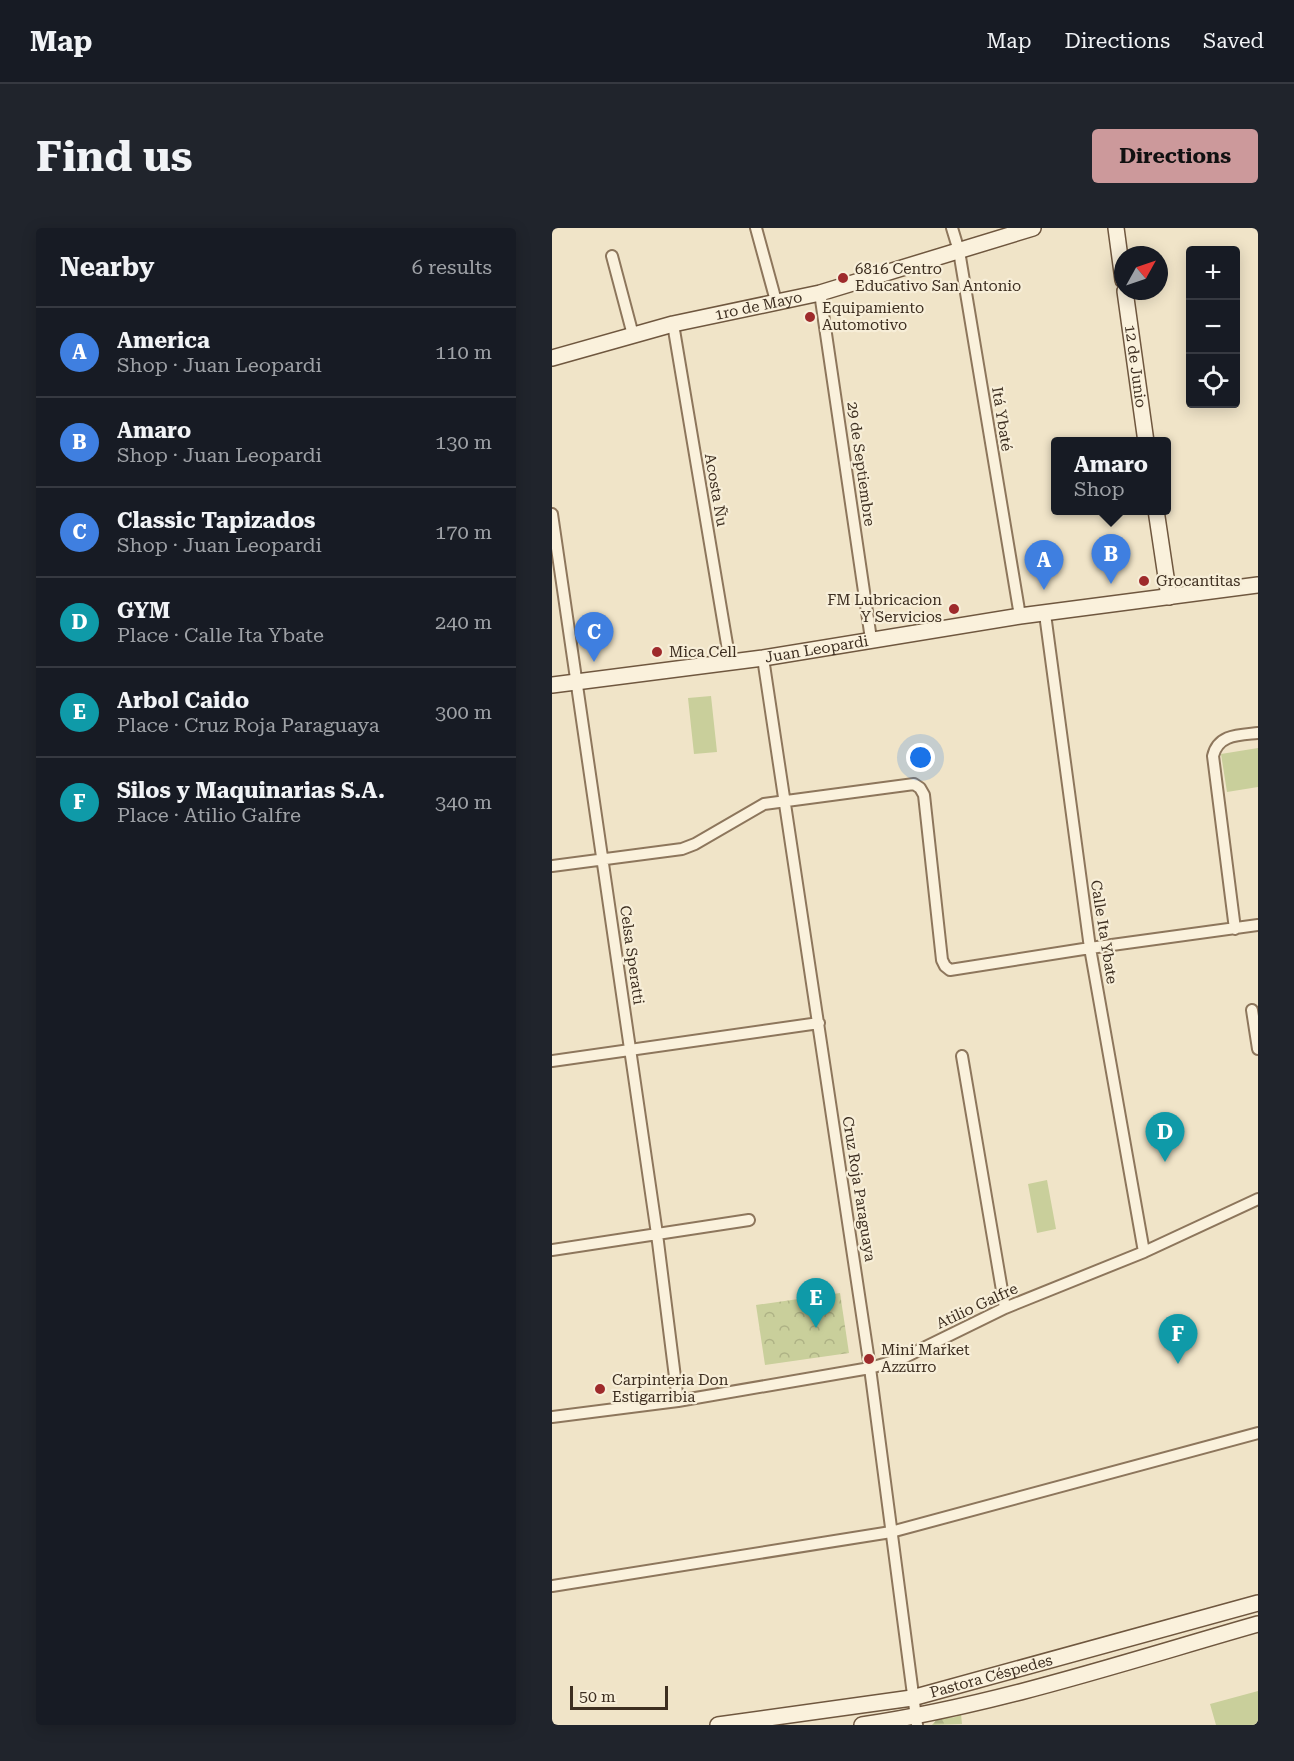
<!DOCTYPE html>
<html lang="en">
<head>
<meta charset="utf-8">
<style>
	:root { --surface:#171b24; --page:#20242c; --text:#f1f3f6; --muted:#9ea1a6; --line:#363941; --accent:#cc999b }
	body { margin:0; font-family:"Roboto Serif",serif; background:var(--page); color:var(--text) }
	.controls { position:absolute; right:18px; top:18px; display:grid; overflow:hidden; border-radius:6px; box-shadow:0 3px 15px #0003 }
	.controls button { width:54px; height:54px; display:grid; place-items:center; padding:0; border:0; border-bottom:2px solid var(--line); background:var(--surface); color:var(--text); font:30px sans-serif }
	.compass { position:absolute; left:562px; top:18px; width:54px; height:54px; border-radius:50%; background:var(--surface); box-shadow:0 3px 15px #0003; rotate:50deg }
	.scale { position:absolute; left:18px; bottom:15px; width:98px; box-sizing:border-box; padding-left:6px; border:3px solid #3d2e20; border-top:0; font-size:16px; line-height:21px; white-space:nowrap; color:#3d2e20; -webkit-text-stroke:4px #f7eed8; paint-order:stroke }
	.you { position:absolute; left:369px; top:530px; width:21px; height:21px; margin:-15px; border:4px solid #fff; border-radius:50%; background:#1a73e8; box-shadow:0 0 0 9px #1a73e833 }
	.badge { display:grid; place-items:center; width:39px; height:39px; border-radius:50%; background:var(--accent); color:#fff; font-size:20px; font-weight:700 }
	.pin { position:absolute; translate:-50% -50px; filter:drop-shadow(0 2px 3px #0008) }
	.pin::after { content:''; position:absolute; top:32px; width:21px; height:18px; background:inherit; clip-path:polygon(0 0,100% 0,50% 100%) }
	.popup { position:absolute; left:499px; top:209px; width:120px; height:78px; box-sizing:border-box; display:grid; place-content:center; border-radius:6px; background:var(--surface); filter:drop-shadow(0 2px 4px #0005); font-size:20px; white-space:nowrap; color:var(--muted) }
	.popup b { font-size:22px; color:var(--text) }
	.popup::after { content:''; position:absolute; left:50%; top:100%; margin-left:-12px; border:12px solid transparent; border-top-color:var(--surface) }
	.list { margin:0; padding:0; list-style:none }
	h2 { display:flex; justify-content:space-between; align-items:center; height:78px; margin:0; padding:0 24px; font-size:26px }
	h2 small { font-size:20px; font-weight:400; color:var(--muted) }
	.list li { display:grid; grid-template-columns:39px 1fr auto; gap:18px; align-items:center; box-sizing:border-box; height:90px; padding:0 24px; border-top:2px solid var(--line) }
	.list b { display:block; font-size:22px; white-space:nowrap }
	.list p { margin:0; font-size:20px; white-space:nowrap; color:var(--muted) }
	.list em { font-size:20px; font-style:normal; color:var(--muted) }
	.icon { flex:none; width:33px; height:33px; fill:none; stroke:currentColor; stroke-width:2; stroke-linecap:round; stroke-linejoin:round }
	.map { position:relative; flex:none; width:706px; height:1497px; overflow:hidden; border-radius:6px }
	header { display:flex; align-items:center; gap:36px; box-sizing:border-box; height:84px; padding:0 30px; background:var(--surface); border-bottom:2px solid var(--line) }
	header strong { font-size:28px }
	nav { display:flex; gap:33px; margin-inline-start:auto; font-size:21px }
	.intro { display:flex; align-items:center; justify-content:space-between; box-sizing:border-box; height:144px; padding:0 36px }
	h1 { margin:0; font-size:42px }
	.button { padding:15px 27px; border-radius:6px; background:var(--accent); color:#111; font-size:21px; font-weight:700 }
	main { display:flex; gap:36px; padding:0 36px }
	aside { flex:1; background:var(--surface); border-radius:6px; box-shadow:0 3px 15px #0003 }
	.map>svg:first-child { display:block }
	.grass { fill:#c9cf9b }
	.forest { fill:url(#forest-firs) }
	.park { fill:url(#park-crowns) }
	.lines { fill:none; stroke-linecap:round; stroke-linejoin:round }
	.street-casing { stroke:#8d765c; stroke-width:14 }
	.secondary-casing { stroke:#6f573f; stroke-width:18 }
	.street { stroke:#faf1dc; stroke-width:10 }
	.secondary { stroke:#faf1dc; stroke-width:15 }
	.poi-dot { fill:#9e2a2b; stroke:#f7eed8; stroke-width:2 }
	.labels { text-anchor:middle; stroke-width:4.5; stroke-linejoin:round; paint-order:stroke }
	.poi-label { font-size:15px; fill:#3d2e20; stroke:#f7eed8; text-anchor:start }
	.street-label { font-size:15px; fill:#3d2e20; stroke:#f7eed8 }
</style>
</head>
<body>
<header>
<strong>Map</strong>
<nav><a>Map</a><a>Directions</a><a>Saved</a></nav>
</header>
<div class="intro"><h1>Find us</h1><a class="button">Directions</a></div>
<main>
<aside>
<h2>Nearby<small>6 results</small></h2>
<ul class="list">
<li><span class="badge" style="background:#3f7fe0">A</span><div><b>America</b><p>Shop · Juan Leopardi</p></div><em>110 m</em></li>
<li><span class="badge" style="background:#3f7fe0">B</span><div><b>Amaro</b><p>Shop · Juan Leopardi</p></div><em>130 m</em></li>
<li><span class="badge" style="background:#3f7fe0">C</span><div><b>Classic Tapizados</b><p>Shop · Juan Leopardi</p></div><em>170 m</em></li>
<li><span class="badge" style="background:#0f9aa8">D</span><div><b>GYM</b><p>Place · Calle Ita Ybate</p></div><em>240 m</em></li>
<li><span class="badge" style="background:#0f9aa8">E</span><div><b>Arbol Caido</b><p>Place · Cruz Roja Paraguaya</p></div><em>300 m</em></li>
<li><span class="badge" style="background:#0f9aa8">F</span><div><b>Silos y Maquinarias S.A.</b><p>Place · Atilio Galfre</p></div><em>340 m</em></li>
</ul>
</aside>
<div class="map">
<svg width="706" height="1497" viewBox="0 0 706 1497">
	<defs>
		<pattern id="forest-firs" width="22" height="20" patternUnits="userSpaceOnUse" patternTransform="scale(1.5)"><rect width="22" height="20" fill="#c9cf9b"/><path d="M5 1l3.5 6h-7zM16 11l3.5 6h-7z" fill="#aeb285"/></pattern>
		<pattern id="park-crowns" width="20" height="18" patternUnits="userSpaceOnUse" patternTransform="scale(1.5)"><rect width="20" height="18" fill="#c9cf9b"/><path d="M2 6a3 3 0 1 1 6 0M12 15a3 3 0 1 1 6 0" fill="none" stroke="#aeb285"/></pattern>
	</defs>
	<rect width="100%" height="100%" fill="#f0e4c8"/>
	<!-- grass -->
	<path class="grass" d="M 159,468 L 165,524 L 142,526 L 136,470 Z
		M 706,520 L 706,559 L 675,564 L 669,526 Z
		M 495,952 L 504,1001 L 485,1005 L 476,956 Z
		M 706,1463 L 706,1497 L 664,1497 L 658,1476 Z"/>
	<!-- forest -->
	<path class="forest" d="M 409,1486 L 410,1496 L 380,1497 L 385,1491 L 404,1489 Z"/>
	<!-- park -->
	<path class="park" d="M 288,1065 L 297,1125 L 213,1137 L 204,1077 Z"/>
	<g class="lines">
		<!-- street casing -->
		<g class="street-casing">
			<path id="street" d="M 204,0 L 224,73
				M 400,0 L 407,23 L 468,388
				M 60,28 L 81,107
				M 268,65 L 319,411
				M 121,96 L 178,434
				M 0,286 L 105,1006 L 126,1173
				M 493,386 L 538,720 L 592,1024
				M 211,430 L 318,1140 L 365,1497
				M 0,638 L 130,621 L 143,616 L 212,576 L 362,556 L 368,560 L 372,567 L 390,732 L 393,738 L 398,742 L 538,720 L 706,697
				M 683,701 L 661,528 C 666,506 687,507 706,505
				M 700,782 L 706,821
				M 410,828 L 453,1080
				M 0,833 L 267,795
				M 0,1022 L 197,992
				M 0,1189 L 126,1173 L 318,1140 L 349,1131 L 453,1080 L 592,1024 L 706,971
				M 0,1358 L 339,1304 L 706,1205"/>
		</g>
		<!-- secondary casing -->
		<g class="secondary-casing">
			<g id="secondary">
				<path d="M 564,0 L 571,52"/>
				<path id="s1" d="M 573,63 L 594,214"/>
				<path id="s2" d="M 0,130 L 121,96 L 268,65 L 481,0"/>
				<path d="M 604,282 L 617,369"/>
				<path id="s3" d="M 0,457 L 211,430 L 468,388 L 706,357"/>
				<path id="s4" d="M 166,1497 L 360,1470 L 706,1375"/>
				<path d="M 310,1497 C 445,1477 576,1433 706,1396"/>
			</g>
		</g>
		<!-- street -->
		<use href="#street" class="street"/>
		<!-- secondary -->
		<use href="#secondary" class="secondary"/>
	</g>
	<!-- markers -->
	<g class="poi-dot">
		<circle cx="291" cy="50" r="6"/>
		<circle cx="258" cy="89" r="6"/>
		<circle cx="592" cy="353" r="6"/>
		<circle cx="402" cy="381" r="6"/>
		<circle cx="105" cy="424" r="6"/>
		<circle cx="317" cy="1131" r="6"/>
		<circle cx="48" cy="1161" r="6"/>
	</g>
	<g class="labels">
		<!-- poi labels -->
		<g class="poi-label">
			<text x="303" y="46">6816 Centro<tspan x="303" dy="17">Educativo San Antonio</tspan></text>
			<text x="270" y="85">Equipamiento<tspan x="270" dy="17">Automotivo</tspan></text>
			<text x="604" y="358">Grocantitas</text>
			<text x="390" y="377" text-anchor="end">FM Lubricacion<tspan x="390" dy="17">Y Servicios</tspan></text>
			<text x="117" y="429">Mica Cell</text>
			<text x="329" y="1127">Mini Market<tspan x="329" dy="17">Azzurro</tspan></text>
			<text x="60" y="1157">Carpinteria Don<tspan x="60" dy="17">Estigarribia</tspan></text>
		</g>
		<!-- street labels -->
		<g class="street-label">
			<text dy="5" stroke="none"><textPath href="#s2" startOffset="213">1ro de Mayo</textPath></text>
			<text dy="5" stroke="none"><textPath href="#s1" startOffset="76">12 de Junio</textPath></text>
			<text transform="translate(450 191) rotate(81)" y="5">Itá Ybaté</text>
			<text transform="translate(309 236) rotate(82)" y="5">29 de Septiembre</text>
			<text transform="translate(164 262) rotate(80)" y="5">Acosta Ñu</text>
			<text dy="5" stroke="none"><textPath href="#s3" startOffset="267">Juan Leopardi</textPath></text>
			<text transform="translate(552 704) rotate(81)" y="5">Calle Ita Ybate</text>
			<text transform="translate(80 727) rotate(82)" y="5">Celsa Speratti</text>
			<text transform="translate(307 961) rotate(81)" y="5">Cruz Roja Paraguaya</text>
			<text transform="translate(425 1078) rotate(-25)" y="5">Atilio Galfre</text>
			<text dy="5" stroke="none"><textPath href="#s4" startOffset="278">Pastora Céspedes</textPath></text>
		</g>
	</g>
</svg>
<div class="controls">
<button>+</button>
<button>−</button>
<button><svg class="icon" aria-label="locate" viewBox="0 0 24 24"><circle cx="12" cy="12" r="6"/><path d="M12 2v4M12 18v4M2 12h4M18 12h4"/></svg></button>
</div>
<svg class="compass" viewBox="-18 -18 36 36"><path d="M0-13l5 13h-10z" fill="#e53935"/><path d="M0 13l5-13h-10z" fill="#9ea1a6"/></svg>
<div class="scale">50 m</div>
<div class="you"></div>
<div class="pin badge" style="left:492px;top:362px;background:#3f7fe0">A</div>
<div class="pin badge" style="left:559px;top:356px;background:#3f7fe0">B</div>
<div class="popup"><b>Amaro</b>Shop</div>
<div class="pin badge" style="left:42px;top:434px;background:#3f7fe0">C</div>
<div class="pin badge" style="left:613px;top:934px;background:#0f9aa8">D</div>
<div class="pin badge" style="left:264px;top:1100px;background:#0f9aa8">E</div>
<div class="pin badge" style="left:626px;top:1136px;background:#0f9aa8">F</div>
</div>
</main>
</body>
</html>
